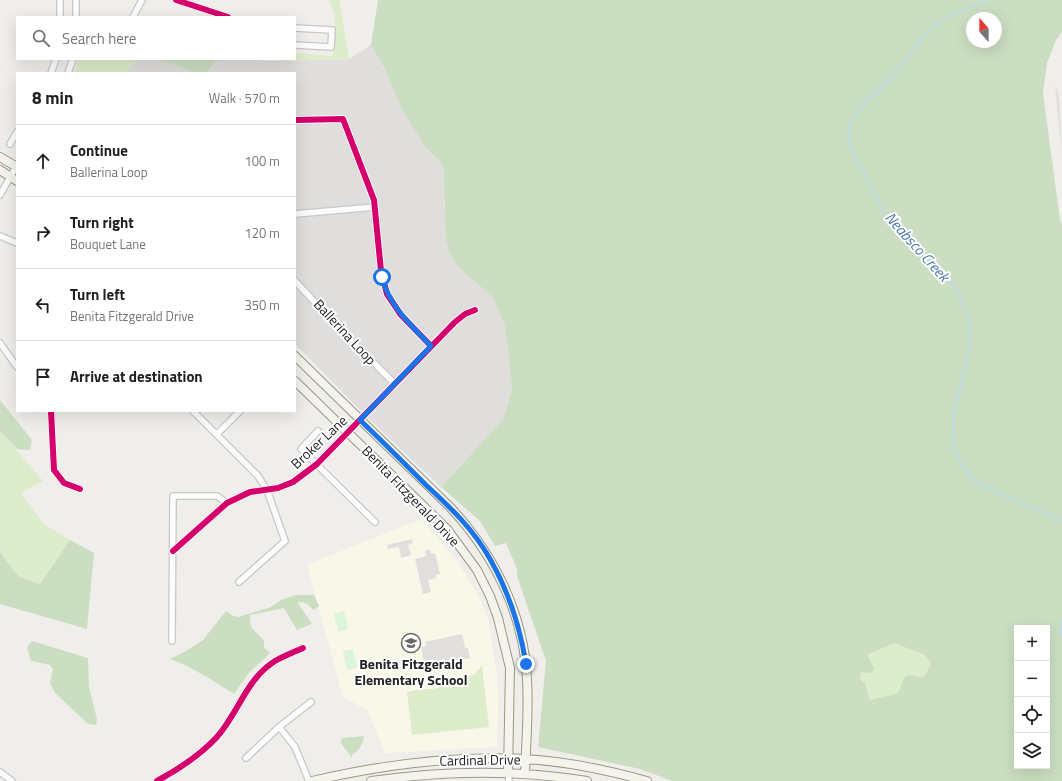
<!DOCTYPE html>
<html lang="en">
<head>
<meta charset="utf-8">
<style>
	:root { --surface:#fff; --page:#f6f6f6; --text:#202124; --muted:#757577; --line:#e0e0e0 }
	body { margin:0; font-family:"Titillium Web",sans-serif; background:var(--page); color:var(--text) }
	.controls { position:absolute; right:12px; bottom:12px; display:grid; overflow:hidden; border-radius:0px; box-shadow:0 4px 16px #0002 }
	.controls button { width:36px; height:36px; display:grid; place-items:center; padding:0; border:0; border-bottom:1px solid var(--line); background:var(--surface); color:var(--text); font:20px sans-serif }
	.compass { position:absolute; left:966px; top:12px; width:36px; height:36px; border-radius:50%; background:var(--surface); box-shadow:0 4px 16px #0002; rotate:339deg }
	.stop { position:absolute; width:12px; height:12px; margin:-9px; border:3px solid #1a73e8; border-radius:50%; background:#fff }
	.stop.end { background:#1a73e8; border-color:#fff; box-shadow:0 1px 4px #0008 }
	.list { margin:0; padding:0; list-style:none }
	h2 { display:flex; justify-content:space-between; align-items:center; height:52px; margin:0; padding:0 16px; font-size:17px }
	h2 small { font-size:13px; font-weight:400; color:var(--muted) }
	.list li { display:grid; grid-template-columns:26px 1fr auto; gap:12px; align-items:center; box-sizing:border-box; height:72px; padding:0 16px; border-top:1px solid var(--line) }
	.list b { display:block; font-size:15px; white-space:nowrap }
	.list p { margin:0; font-size:13px; white-space:nowrap; color:var(--muted) }
	.list em { font-size:13px; font-style:normal; color:var(--muted) }
	.icon { flex:none; width:22px; height:22px; fill:none; stroke:currentColor; stroke-width:2; stroke-linecap:round; stroke-linejoin:round }
	.map { position:relative; flex:none; width:1062px; height:781px; overflow:hidden }
	.search { position:absolute; background:var(--surface); box-shadow:0 4px 16px #0002; left:16px; top:16px; width:280px; height:44px; display:flex; align-items:center; gap:10px; box-sizing:border-box; padding:0 14px; border-radius:0px; color:var(--muted); font-size:15px }
	.panel { position:absolute; background:var(--surface); box-shadow:0 4px 16px #0002; left:16px; top:72px; width:280px; height:340px; border-radius:0px }
	.map>svg:first-child { display:block }
	.residential { fill:#dfdedc }
	.education { fill:#f8f7e8 }
	.grass { fill:#ddeccb }
	.forest { fill:#cbdec1; fill-rule:evenodd }
	.park { fill:#daf5da }
	.parking { fill:#e0dfde }
	.lines { fill:none; stroke-linecap:round; stroke-linejoin:round }
	.stream { stroke:#bfdbe3; stroke-width:2 }
	.minor-casing { stroke:#c9c8c7; stroke-width:8 }
	.secondary-casing { stroke:#999a82; stroke-width:10 }
	.minor { stroke:#fdfcfc; stroke-width:5.5 }
	.secondary { stroke:#f4f4ed; stroke-width:8 }
	.cycleway-casing { stroke:#fff; stroke-width:8 }
	.cycleway { stroke:#d6006c; stroke-width:6 }
	.route { stroke:#1a73e8; stroke-width:5 }
	.labels { text-anchor:middle; stroke-width:4; stroke-linejoin:round; paint-order:stroke }
	.street-label { font-size:14px; fill:#222; stroke:#fff }
	.poi-label { font-size:14px; font-weight:bold; fill:#222; stroke:#fff }
	.water-label { font-size:15px; font-style:italic; fill:#4a7aab; stroke:#fff }
</style>
</head>
<body>
<div class="map">
<svg width="1062" height="781" viewBox="0 0 1062 781">
	<rect width="100%" height="100%" fill="#f0eeeb"/>
	<!-- residential -->
	<path class="residential" d="M 371,45 L 426,148 L 443,165 L 444,206 L 461,270 L 493,297 L 505,327 L 512,388 L 504,418 L 441,487 L 371,421 L 295,344 L 295,73 L 207,73 L 216,61 L 220,59 L 280,61 L 349,59 Z
		M 138,59 L 157,59 L 196,73 L 128,73 L 128,70 Z"/>
	<!-- education -->
	<path class="education" d="M 421,519 L 456,559 L 477,593 L 488,618 L 497,676 L 498,699 L 497,747 L 385,753 L 367,710 L 343,697 L 307,565 Z"/>
	<!-- grass -->
	<path class="grass" d="M 329,0 L 339,0 L 349,59 L 280,61 L 280,59 L 295,59 L 295,53 L 333,56 L 335,16 Z
		M 79,59 L 136,59 L 136,60 L 128,70 L 128,73 L 74,73 Z
		M 0,431 L 43,481 L 21,493 L 44,524 L 70,540 L 40,584 L 18,576 L 0,552 Z
		M 894,642 L 920,653 L 926,656 L 931,664 L 925,675 L 921,677 L 908,675 L 903,681 L 900,690 L 896,694 L 870,700 L 865,683 L 860,681 C 859,672 868,662 869,654 Z
		M 482,665 L 489,727 L 412,735 L 407,692 L 423,689 L 433,689 L 467,681 L 466,677 L 475,674 Z"/>
	<!-- forest -->
	<path class="forest" d="M 378,0 L 1062,0 L 1062,32 L 1056,40 L 1047,63 L 1043,93 L 1060,220 L 1062,225 L 1062,781 L 672,781 L 640,769 L 538,747 L 546,661 L 517,576 L 517,569 L 506,543 L 495,546 L 480,521 L 441,487 L 504,418 L 512,388 L 505,327 L 493,297 L 461,270 L 452,258 L 446,241 L 443,165 L 426,148 L 403,111 L 385,70 L 371,45 ZM 972,18 L 996,18 L 996,42 L 972,42 ZM 1017,628 L 1047,628 L 1047,766 L 1017,766 ZM 894,643 L 920,653 L 926,656 L 931,664 L 925,675 L 921,677 L 908,675 L 904,677 L 900,690 L 896,694 L 870,700 L 865,683 L 861,681 L 860,677 L 862,672 L 872,673 L 874,669 L 868,656 L 869,654 Z
		M 157,59 L 223,59 L 216,61 L 207,73 L 196,73 Z
		M 0,400 L 32,440 L 30,450 L 17,449 L 0,431 Z
		M 70,540 L 94,553 L 87,629 L 0,604 L 0,552 L 18,576 L 40,584 Z
		M 296,595 L 314,595 L 319,606 L 314,610 L 306,603 L 299,602 L 298,603 L 312,624 L 297,630 L 284,608 L 250,615 L 251,627 L 264,641 L 264,647 L 270,653 L 248,674 L 234,694 C 213,681 193,667 170,659 L 186,651 L 203,640 L 226,611 L 233,616 L 238,617 L 271,607 L 281,600 Z
		M 32,641 L 88,658 L 89,687 L 97,719 L 96,725 L 88,724 L 55,693 L 50,683 L 53,669 L 50,665 L 31,661 L 27,647 Z
		M 364,736 C 362,746 360,749 352,755 L 352,758 L 341,743 L 342,738 Z"/>
	<!-- park -->
	<path class="park" d="M 344,611 L 348,629 L 338,632 L 334,613 Z
		M 353,649 L 357,668 L 347,670 L 343,651 Z"/>
	<!-- parking -->
	<path class="parking" d="M 1055,84 L 1059,97 L 1062,158 L 1061,148 Z
		M 412,539 L 413,543 L 408,545 L 411,555 L 401,558 L 399,547 L 388,549 L 387,545 Z
		M 430,549 L 431,554 L 435,553 L 440,574 L 436,575 L 436,578 L 428,580 L 431,592 L 423,594 L 415,559 L 426,556 L 425,551 Z
		M 462,634 L 465,648 L 468,648 L 470,658 L 430,666 L 429,662 L 424,663 L 421,647 L 426,646 L 425,642 Z"/>
	<g class="lines">
		<!-- stream -->
		<path class="stream" d="M 988,0 C 973,7 955,12 941,21 C 922,34 905,62 889,80 C 879,91 856,109 851,122 C 843,144 858,161 868,178 C 874,189 877,203 885,213 C 912,248 954,272 968,315 C 971,324 970,336 969,345 C 964,398 929,443 980,485 L 1062,520
			M 1062,619 L 1060,624 L 1062,636"/>
		<!-- minor casing -->
		<g class="minor-casing">
			<path id="minor" d="M 60,0 L 60,17
				M 76,0 L 76,17
				M 176,0 L 228,17
				M 133,17 L 142,0
				M 295,28 L 332,30 L 331,47 L 295,45
				M 51,73 L 56,59
				M 68,73 L 73,59
				M 295,120 L 343,119 L 374,200 L 381,271 L 387,294 L 401,315 L 431,346
				M 10,144 L 17,132
				M 0,195 L 17,165
				M 295,214 L 375,207
				M 0,236 L 17,243
				M 295,281 L 341,330 L 395,384
				M 0,343 L 17,367
				M 51,411 L 54,470 L 64,483 L 80,489
				M 193,411 L 258,476 L 267,490 L 285,541 L 239,582
				M 318,431 L 301,449 L 375,522
				M 217,434 L 240,411
				M 173,551 L 227,503 L 250,492 L 278,488 L 293,482 L 317,464 L 455,322 L 465,314 L 475,310
				M 172,641 L 173,496 L 217,496 L 227,503
				M 279,727 L 295,747 L 309,781
				M 246,758 L 279,727 L 311,702
				M 0,772 L 12,781
				M 508,773 L 509,781
				M 157,781 C 179,769 199,756 216,738 C 238,714 246,679 275,661 C 284,656 294,652 303,648"/>
		</g>
		<!-- secondary casing -->
		<g class="secondary-casing">
			<path id="secondary" d="M 0,157 L 17,167
				M 0,170 L 17,181
				M 295,356 L 450,507 C 494,554 524,614 527,679 C 529,711 526,743 525,774
				M 295,381 L 447,529 L 477,570 L 490,596 L 498,618 L 510,668 L 508,773
				M 312,781 C 381,765 452,755 524,759 C 565,761 607,770 647,781
				M 371,781 C 442,771 515,769 587,781"/>
		</g>
		<!-- minor -->
		<use href="#minor" class="minor"/>
		<!-- secondary -->
		<use href="#secondary" class="secondary"/>
		<!-- cycleway casing -->
		<g class="cycleway-casing">
			<path id="cycleway" d="M 176,0 L 228,17
				M 295,120 L 343,119 L 374,200 L 381,271 L 387,294 L 401,315 L 431,346
				M 51,411 L 54,470 L 64,483 L 80,489
				M 173,551 L 227,503 L 250,492 L 278,488 L 293,482 L 317,464 L 455,322 L 465,314 L 475,310
				M 157,781 C 179,769 199,756 216,738 C 238,714 246,679 275,661 C 284,656 294,652 303,648"/>
		</g>
		<!-- cycleway -->
		<use href="#cycleway" class="cycleway"/>
	</g>
	<g class="lines">
		<!-- route -->
		<path class="route" d="M 382,277 C 389,306 411,325 431,346 L 360,420 C 383,442 405,464 427,486 C 451,508 474,530 490,559 C 509,592 520,627 526,664"/>
	</g>
	<!-- icons -->
	<defs>
		<g id="school-ring" transform="scale(1)"><circle r="9.5" fill="#fff" stroke="#6a6968" stroke-width="1.5"/><path d="M0-5L7-2L0 1L-7-2ZM-4 1L0 2.5L4 1V4Q0 6-4 4Z" fill="#6a6968"/></g>
	</defs>
	<g fill-rule="evenodd">
		<use href="#school-ring" x="411" y="643"/>
	</g>
	<g class="labels">
		<!-- street labels -->
		<g class="street-label">
			<text transform="translate(345 332) rotate(47)" y="5">Ballerina Loop</text>
			<text transform="translate(319 442) rotate(-43)" y="5">Broker Lane</text>
			<text transform="translate(411 496) rotate(46)" y="5">Benita Fitzgerald Drive</text>
			<text transform="translate(480 760) rotate(-1)" y="5">Cardinal Drive</text>
		</g>
		<!-- poi labels -->
		<g class="poi-label">
			<text x="411" y="669">Benita Fitzgerald<tspan x="411" dy="16">Elementary School</tspan></text>
		</g>
		<!-- water labels -->
		<g class="water-label">
			<text transform="translate(917 247) rotate(48)" y="5">Neabsco Creek</text>
		</g>
	</g>
</svg>
<div class="controls">
<button>+</button>
<button>−</button>
<button><svg class="icon" aria-label="locate" viewBox="0 0 24 24"><circle cx="12" cy="12" r="6"/><path d="M12 2v4M12 18v4M2 12h4M18 12h4"/></svg></button>
<button><svg class="icon" aria-label="layers" viewBox="0 0 24 24"><path d="M12 4l9 5-9 5-9-5zM3 14l9 5 9-5"/></svg></button>
</div>
<svg class="compass" viewBox="-18 -18 36 36"><path d="M0-13l5 13h-10z" fill="#e53935"/><path d="M0 13l5-13h-10z" fill="#757577"/></svg>
<div class="stop" style="left:382px;top:277px"></div>
<div class="stop end" style="left:526px;top:664px"></div>
<div class="search"><svg class="icon" aria-label="search" viewBox="0 0 24 24"><circle cx="10" cy="10" r="6"/><path d="M15 15l6 6"/></svg>Search here</div>
<section class="panel">
<h2>8 min<small>Walk · 570 m</small></h2>
<ul class="list">
<li><svg class="icon" aria-label="ahead" viewBox="0 0 24 24"><path d="M12 20V5M6 11l6-6 6 6"/></svg><div><b>Continue</b><p>Ballerina Loop</p></div><em>100 m</em></li>
<li><svg class="icon" aria-label="right" viewBox="0 0 24 24"><path d="M7 20v-9h11M14 6l5 5-5 5"/></svg><div><b>Turn right</b><p>Bouquet Lane</p></div><em>120 m</em></li>
<li><svg class="icon" aria-label="left" viewBox="0 0 24 24"><path d="M17 20v-9H6M10 6l-5 5 5 5"/></svg><div><b>Turn left</b><p>Benita Fitzgerald Drive</p></div><em>350 m</em></li>
<li><svg class="icon" aria-label="arrive" viewBox="0 0 24 24"><path d="M6 21V4h12l-3 4 3 4H6"/></svg><div><b>Arrive at destination</b></div></li>
</ul>
</section>
</div>
</body>
</html>
